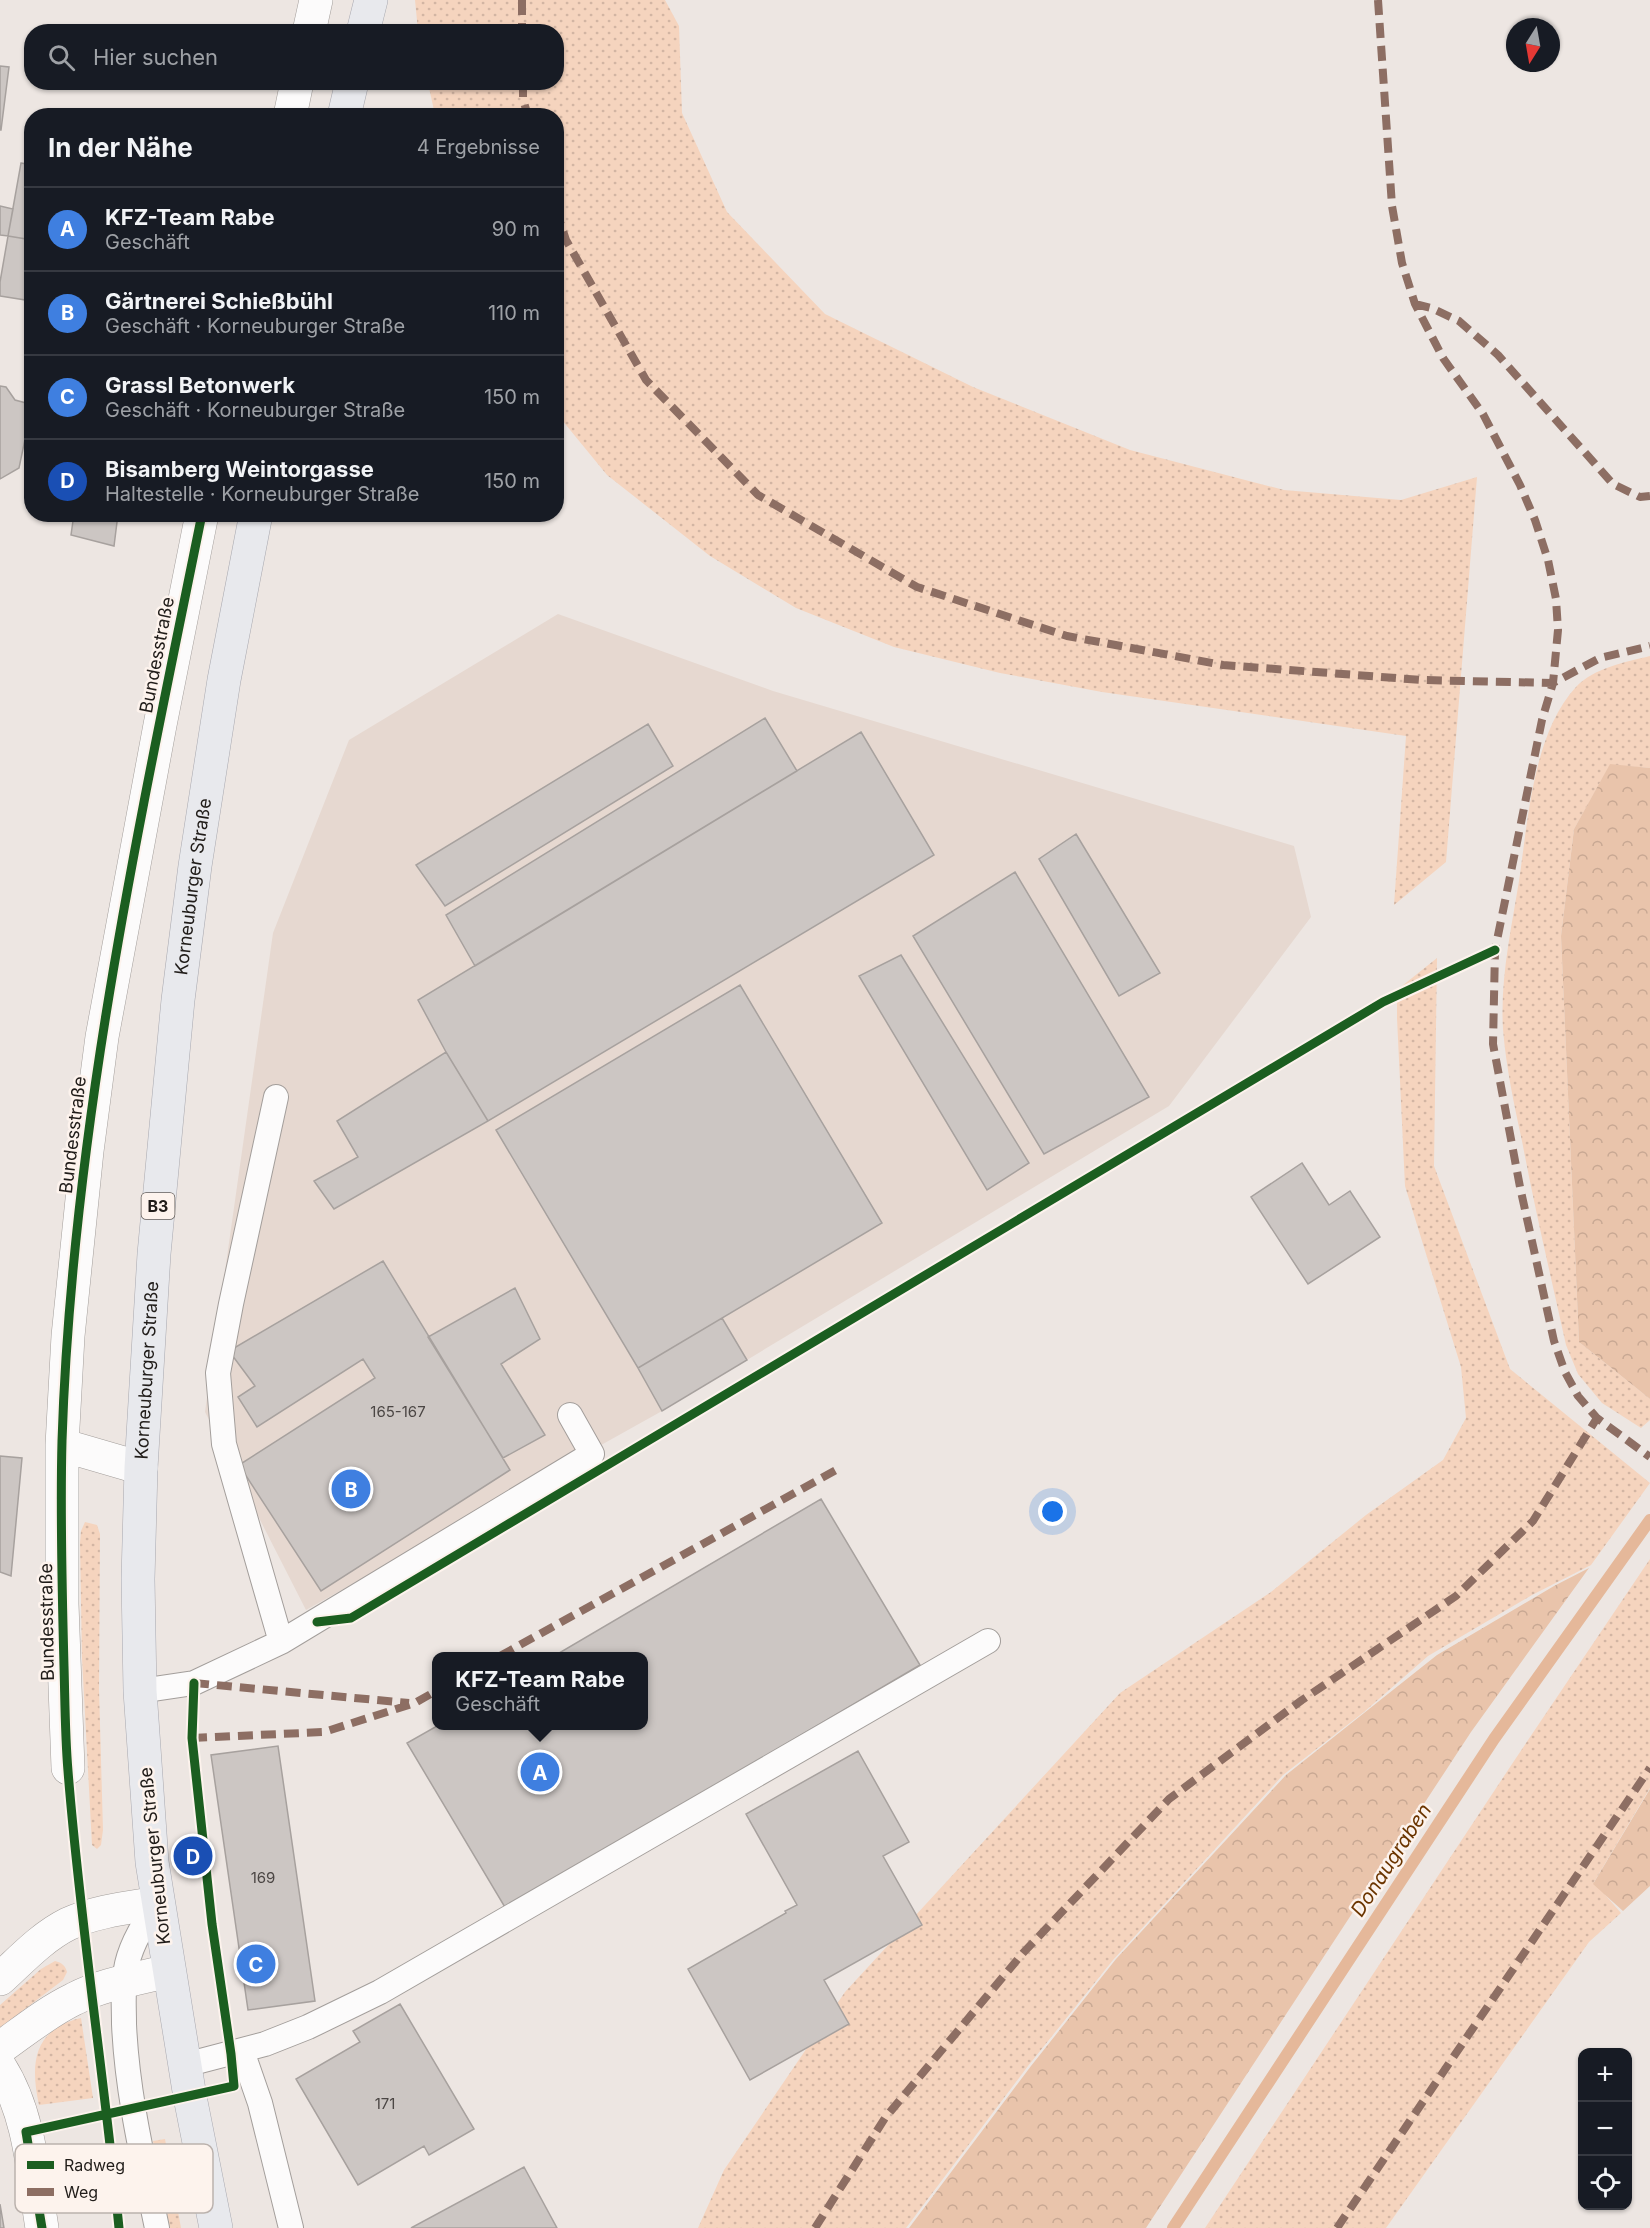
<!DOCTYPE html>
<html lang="de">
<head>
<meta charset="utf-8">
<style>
	:root { --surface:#171b24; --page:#20242c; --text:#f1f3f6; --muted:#9ea1a6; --line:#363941; --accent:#b3b2b2 }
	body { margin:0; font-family:Inter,sans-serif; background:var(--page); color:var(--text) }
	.controls { position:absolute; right:18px; bottom:18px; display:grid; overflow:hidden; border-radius:12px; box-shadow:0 2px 4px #0004 }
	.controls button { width:54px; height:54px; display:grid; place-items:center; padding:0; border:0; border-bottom:2px solid var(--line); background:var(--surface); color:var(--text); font:30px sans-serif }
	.compass { position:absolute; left:1506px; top:18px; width:54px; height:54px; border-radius:50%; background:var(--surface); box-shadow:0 2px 4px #0004; rotate:191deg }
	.you { position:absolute; left:1053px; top:1512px; width:21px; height:21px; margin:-15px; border:4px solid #fff; border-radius:50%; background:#1a73e8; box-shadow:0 0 0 9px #1a73e833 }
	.badge { display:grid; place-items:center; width:39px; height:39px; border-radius:50%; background:var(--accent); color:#fff; font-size:20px; font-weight:700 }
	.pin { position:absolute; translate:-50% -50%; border:3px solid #fff; box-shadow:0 2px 6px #0006 }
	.popup { position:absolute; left:432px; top:1652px; width:216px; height:78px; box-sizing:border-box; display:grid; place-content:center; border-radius:12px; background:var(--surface); filter:drop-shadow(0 2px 4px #0005); font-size:20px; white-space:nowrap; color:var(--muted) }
	.popup b { font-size:22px; color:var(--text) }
	.popup::after { content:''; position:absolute; left:50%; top:100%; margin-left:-12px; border:12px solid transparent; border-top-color:var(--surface) }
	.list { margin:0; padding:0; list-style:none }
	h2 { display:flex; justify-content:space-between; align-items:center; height:78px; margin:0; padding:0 24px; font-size:26px }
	h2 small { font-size:20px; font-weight:400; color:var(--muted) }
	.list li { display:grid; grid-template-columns:39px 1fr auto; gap:18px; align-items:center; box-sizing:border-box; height:84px; padding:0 24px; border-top:2px solid var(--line) }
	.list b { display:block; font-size:22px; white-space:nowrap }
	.list p { margin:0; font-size:20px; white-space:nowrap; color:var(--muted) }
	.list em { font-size:20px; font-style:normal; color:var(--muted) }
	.icon { flex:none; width:33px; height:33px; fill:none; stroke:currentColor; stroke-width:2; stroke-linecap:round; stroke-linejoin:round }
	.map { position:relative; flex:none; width:1650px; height:2228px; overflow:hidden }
	.search { position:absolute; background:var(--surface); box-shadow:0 2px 4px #0004; left:24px; top:24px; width:540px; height:66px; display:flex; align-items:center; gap:15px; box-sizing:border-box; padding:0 21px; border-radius:24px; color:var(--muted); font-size:22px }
	.panel { position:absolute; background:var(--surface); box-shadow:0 2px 4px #0004; left:24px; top:108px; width:540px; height:414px; border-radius:24px }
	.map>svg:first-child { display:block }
	.built { fill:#e6d8d0 }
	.grass { fill:url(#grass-dots) }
	.forest { fill:url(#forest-crowns) }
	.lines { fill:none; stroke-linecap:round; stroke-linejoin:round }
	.stream { stroke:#e5b89a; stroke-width:12 }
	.building { fill:#ccc6c3; stroke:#a7a19e; stroke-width:1.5 }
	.service-casing { stroke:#a39e9b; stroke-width:26 }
	.minor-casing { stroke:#a39e9b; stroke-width:34 }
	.secondary-casing { stroke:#a39e9b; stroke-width:34 }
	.primary-casing { stroke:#a8a8af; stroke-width:34 }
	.service { stroke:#fcfbfb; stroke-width:24 }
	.minor { stroke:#fcfbfb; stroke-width:33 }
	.secondary { stroke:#fcfbfb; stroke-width:33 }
	.primary { stroke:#e8e9ed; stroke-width:33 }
	.quiet { stroke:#8d6e63; stroke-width:8; stroke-dasharray:15 8; stroke-linecap:butt }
	.cycleway-casing { stroke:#fdf3ed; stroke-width:13 }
	.cycleway { stroke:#1b5e20; stroke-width:9 }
	.labels { text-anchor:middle; stroke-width:5; stroke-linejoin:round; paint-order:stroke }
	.number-label { font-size:15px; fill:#4b4644 }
	.shield { fill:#fdf3ed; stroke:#625c59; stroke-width:1.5 }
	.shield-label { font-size:16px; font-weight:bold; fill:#201c19 }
	.street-label { font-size:18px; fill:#201c19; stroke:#fdf3ed }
	.water-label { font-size:20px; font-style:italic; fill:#6b3500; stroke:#fdf3ed }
	.key { fill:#fdf3ed; stroke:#bbb2ad; stroke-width:1.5 }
	.key-label { font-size:16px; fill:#201c19 }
</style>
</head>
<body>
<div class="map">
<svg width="1650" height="2228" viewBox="0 0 1650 2228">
	<defs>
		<pattern id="grass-dots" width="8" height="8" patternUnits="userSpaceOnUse" patternTransform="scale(1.5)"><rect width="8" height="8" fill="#f5d4be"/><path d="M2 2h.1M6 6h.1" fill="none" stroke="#d2b5a3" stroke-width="1.8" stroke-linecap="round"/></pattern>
		<pattern id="forest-crowns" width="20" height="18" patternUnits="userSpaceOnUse" patternTransform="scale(1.5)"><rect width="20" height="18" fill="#e9c4ab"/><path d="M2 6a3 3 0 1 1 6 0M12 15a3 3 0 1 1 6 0" fill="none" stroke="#c8a893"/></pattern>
	</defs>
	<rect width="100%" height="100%" fill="#ede6e2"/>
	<!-- built -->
	<path class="built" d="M 558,614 L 773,691 L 1294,846 L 1311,917 L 1169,1106 L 662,1411 L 306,1610 L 205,1412 L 273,933 L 349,740 Z"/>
	<!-- grass -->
	<path class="grass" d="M 415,0 L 665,0 L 679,26 L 682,113 L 727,212 L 825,314 L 973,387 L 1130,450 L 1284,490 L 1401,500 L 1477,477 L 1446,862 L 1394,905 L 1406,736 L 1102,692 L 1000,673 L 894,647 L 796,608 L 710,556 L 607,475 L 557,414 L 556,116 L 435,115 L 428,83 L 556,82 L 556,32 L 418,31 Z
		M 1650,656 L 1650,768 L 1610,765 L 1574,829 L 1561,936 L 1579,1342 L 1650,1399 L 1650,1420 L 1641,1428 L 1602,1403 L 1578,1374 L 1566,1345 C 1551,1277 1535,1210 1522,1141 C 1514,1104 1506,1067 1503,1029 C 1500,980 1511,930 1519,881 C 1528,821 1533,733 1576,687 C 1594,668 1625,662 1650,656 Z
		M 1437,958 L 1434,1166 L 1510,1369 L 1650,1483 L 1591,1565 L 1532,1595 L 1428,1656 L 1364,1712 L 1283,1775 L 1113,1960 L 1028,2066 L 906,2228 L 698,2228 L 724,2170 L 845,1992 L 1120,1693 L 1271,1592 L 1366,1515 L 1443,1460 L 1466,1418 L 1461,1367 L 1405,1186 L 1397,1018 L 1397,990 Z
		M 85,1522 L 97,1525 L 100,1534 L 99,1689 L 103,1830 L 101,1845 L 97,1849 L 92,1845 L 82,1658 L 80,1543 L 81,1531 Z
		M 1650,1559 L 1650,1788 L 1594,1882 L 1621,1913 L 1589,1942 L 1386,2228 L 1205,2228 L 1516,1758 Z
		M 55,1961 C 62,1963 65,1965 67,1972 L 63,1980 L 0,2028 L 0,2005 L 41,1969 Z
		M 81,2018 L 93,2098 L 39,2105 C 30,2064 33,2029 81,2018 Z
		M 165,2139 L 181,2228 L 170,2228 L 153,2141 Z"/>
	<!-- forest -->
	<path class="forest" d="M 1610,764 L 1650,768 L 1650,1399 L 1579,1342 L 1561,936 L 1574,829 Z
		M 1589,1568 L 1471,1732 L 1146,2228 L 909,2228 L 1031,2066 L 1116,1959 L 1286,1775 L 1437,1655 L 1554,1586 Z
		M 1650,1789 L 1650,1886 L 1623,1911 L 1593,1884 Z"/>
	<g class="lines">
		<!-- stream -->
		<path class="stream" d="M 1173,2228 L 1494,1739 L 1650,1520"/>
	</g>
	<!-- building -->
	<path class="building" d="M 0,66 L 9,67 L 1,130 L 0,130 Z
		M 21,163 L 32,165 L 32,240 L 8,236 Z
		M 0,206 L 13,209 L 8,236 L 0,235 Z
		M 8,236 L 32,240 L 32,301 L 0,296 L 0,282 Z
		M 0,386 L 6,387 L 15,400 L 26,403 L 31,411 L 19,468 L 0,479 Z
		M 74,514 L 118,514 L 114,546 L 71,535 Z
		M 765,718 L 797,771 L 475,966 L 446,915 Z
		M 648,724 L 673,766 L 445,906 L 416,865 Z
		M 861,732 L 934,855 L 488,1121 L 446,1052 L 418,1000 Z
		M 1076,834 L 1160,973 L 1119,996 L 1039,859 Z
		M 1015,872 L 1149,1097 L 1044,1154 L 913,936 Z
		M 901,955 L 1029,1163 L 987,1190 L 859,976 Z
		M 740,985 L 882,1223 L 638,1368 L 496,1130 Z
		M 446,1052 L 488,1121 L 334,1209 L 314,1181 L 358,1157 L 337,1121 Z
		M 1302,1163 L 1329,1205 L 1350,1191 L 1380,1237 L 1308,1284 L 1251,1197 Z
		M 383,1261 L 510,1470 L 321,1591 L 239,1465 L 375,1378 L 363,1359 L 257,1427 L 238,1397 L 255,1386 L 229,1351 Z
		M 515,1288 L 540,1339 L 501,1364 L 545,1435 L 503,1458 L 428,1337 Z
		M 722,1318 L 747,1360 L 662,1411 L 638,1368 Z
		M 0,1456 L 22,1458 L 11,1576 L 0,1572 Z
		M 821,1499 L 920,1665 L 506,1909 L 407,1743 L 437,1726 L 644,1726 L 644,1656 L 554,1656 Z
		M 278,1746 L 315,2001 L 248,2010 L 211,1755 Z
		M 858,1751 L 909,1842 L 883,1856 L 922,1925 L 824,1980 L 849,2024 L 750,2080 L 688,1969 L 786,1913 L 785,1911 L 797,1905 L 746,1814 Z
		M 400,2004 L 474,2129 L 429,2155 L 424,2146 L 358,2185 L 296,2079 L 360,2042 L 353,2031 Z
		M 524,2167 L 557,2228 L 411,2228 Z
		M 0,2204 L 4,2228 L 0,2228 Z"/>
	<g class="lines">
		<!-- service casing -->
		<g class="service-casing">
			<path id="service" d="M 276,1097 L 231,1304 L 218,1373 L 224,1444 L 281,1642
				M 140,1691 L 194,1683 L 281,1642 L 592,1454 L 570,1415
				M 242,2051 L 260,2103 L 291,2228
				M 185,2065 L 265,2044 L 308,2027 L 380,1992 L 988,1641
				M 157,2228 C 143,2160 127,2093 124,2024 C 124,2003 122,1984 127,1964 C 132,1942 145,1922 158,1903"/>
		</g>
		<!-- minor casing -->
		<g class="minor-casing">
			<path id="minor" d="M 309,32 L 316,0
				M 290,116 L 297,82
				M 62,1445 L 141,1468
				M 68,1768 L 62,1604 L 62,1445 L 68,1336 L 87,1151 L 102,1037 L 160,725 L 202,514
				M 0,2067 C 30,2114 33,2174 42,2228"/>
		</g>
		<!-- secondary casing -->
		<g class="secondary-casing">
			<path id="secondary" d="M 0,1979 C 21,1960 42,1937 68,1924 C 96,1911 127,1908 158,1903
				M 0,2048 C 24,2031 47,2012 74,1999 C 103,1984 137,1979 168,1971"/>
		</g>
		<!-- primary casing -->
		<g class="primary-casing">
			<g id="primary">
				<path d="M 363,32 L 371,0"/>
				<path d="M 344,116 L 352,82"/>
				<path id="s1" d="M 216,2228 L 190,2097 L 152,1862 L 140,1691 L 138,1579 L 141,1468 L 154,1254 L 178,1000 L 195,866 L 224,680 L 256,514"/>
			</g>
		</g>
		<!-- service -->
		<use href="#service" class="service"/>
		<!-- minor -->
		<use href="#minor" class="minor"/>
		<!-- secondary -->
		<use href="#secondary" class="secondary"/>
		<!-- primary -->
		<use href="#primary" class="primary"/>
		<!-- quiet -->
		<path class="quiet" d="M 522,0 L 522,32
			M 1378,0 L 1392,206 L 1402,263 L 1415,304 L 1443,358 L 1483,414 L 1520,485 L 1535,520 L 1548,560 L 1556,599 L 1558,630 L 1553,683 L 1542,720 L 1495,950 L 1493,1044 L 1520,1187 L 1554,1341 L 1565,1372 L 1578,1396 L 1597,1418 L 1650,1457
			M 523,82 L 523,99 L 528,116
			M 556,210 L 566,240 L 646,380 L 758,495 L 917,587 L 1067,636 L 1223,665 L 1422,680 L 1553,683 L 1600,658 L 1650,646
			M 1415,304 L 1431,308 L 1459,321 L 1498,355 L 1613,484 L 1640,497 L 1650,496
			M 500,1656 L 838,1469
			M 194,1683 L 409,1703
			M 192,1738 L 324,1732 L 415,1703 L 436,1691
			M 815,2228 L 885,2118 L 1023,1953 L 1169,1799 L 1302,1700 L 1456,1596 L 1533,1521 L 1597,1418
			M 1337,2228 L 1650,1768"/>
		<!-- cycleway casing -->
		<g class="cycleway-casing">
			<path id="cycleway" d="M 317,1622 L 351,1618 L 1383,1002 L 1495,950
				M 42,2228 L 26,2132 L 234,2086 L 231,2054 L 212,1924 L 192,1738 L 194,1683
				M 119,2228 C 104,2075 80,1923 68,1771 C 65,1736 65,1701 64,1666 C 62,1591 60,1516 62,1441 C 72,1128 140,820 202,514"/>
		</g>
		<!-- cycleway -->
		<use href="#cycleway" class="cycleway"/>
	</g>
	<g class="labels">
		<!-- number labels -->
		<g class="number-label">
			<text x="398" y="1417">165-167</text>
			<text x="263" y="1883">169</text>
			<text x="385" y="2109">171</text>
		</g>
		<!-- shield labels -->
		<rect class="shield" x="141.5" y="1193" width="33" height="26" rx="4.5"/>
		<g class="shield-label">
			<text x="158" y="1212">B3</text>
		</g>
		<!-- street labels -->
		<g class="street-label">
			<text transform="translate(157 655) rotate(-79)" y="6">Bundesstraße</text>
			<text dy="6" stroke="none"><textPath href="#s1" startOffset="1350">Korneuburger Straße</textPath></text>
			<text transform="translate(73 1135) rotate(-83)" y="6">Bundesstraße</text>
			<text dy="6" stroke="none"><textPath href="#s1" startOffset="864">Korneuburger Straße</textPath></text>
			<text transform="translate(47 1622) rotate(-91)" y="6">Bundesstraße</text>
			<text transform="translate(155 1856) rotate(-96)" y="6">Korneuburger Straße</text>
		</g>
		<!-- water labels -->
		<g class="water-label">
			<text transform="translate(1391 1860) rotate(-57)" y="7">Donaugraben</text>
		</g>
	</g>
	<!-- legend -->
	<rect x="15" y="2144" width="198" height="69" rx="9" class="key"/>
	<rect x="27" y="2161" width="27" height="8" fill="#1b5e20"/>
	<rect x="27" y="2188" width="27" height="8" fill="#8d6e63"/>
	<g class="key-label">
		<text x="64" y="2171">Radweg</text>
		<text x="64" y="2198">Weg</text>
	</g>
</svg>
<div class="controls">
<button>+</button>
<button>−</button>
<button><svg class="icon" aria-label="locate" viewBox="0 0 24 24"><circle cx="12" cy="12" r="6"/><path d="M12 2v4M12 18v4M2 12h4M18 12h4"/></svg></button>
</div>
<svg class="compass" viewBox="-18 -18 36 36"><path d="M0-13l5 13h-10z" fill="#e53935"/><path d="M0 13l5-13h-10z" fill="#9ea1a6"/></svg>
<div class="you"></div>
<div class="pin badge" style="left:540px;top:1772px;background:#3f7fe0">A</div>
<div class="popup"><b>KFZ-Team Rabe</b>Geschäft</div>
<div class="pin badge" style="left:351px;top:1489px;background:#3f7fe0">B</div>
<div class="pin badge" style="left:256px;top:1964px;background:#3f7fe0">C</div>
<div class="pin badge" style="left:193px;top:1856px;background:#1a4fb4">D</div>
<div class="search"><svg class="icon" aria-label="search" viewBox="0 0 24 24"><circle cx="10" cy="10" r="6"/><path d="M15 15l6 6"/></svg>Hier suchen</div>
<section class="panel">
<h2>In der Nähe<small>4 Ergebnisse</small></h2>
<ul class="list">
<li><span class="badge" style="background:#3f7fe0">A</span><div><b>KFZ-Team Rabe</b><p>Geschäft</p></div><em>90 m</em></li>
<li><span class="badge" style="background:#3f7fe0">B</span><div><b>Gärtnerei Schießbühl</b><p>Geschäft · Korneuburger Straße</p></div><em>110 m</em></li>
<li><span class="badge" style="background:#3f7fe0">C</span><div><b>Grassl Betonwerk</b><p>Geschäft · Korneuburger Straße</p></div><em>150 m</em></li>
<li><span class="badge" style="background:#1a4fb4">D</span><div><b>Bisamberg Weintorgasse</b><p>Haltestelle · Korneuburger Straße</p></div><em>150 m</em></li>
</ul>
</section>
</div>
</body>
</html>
